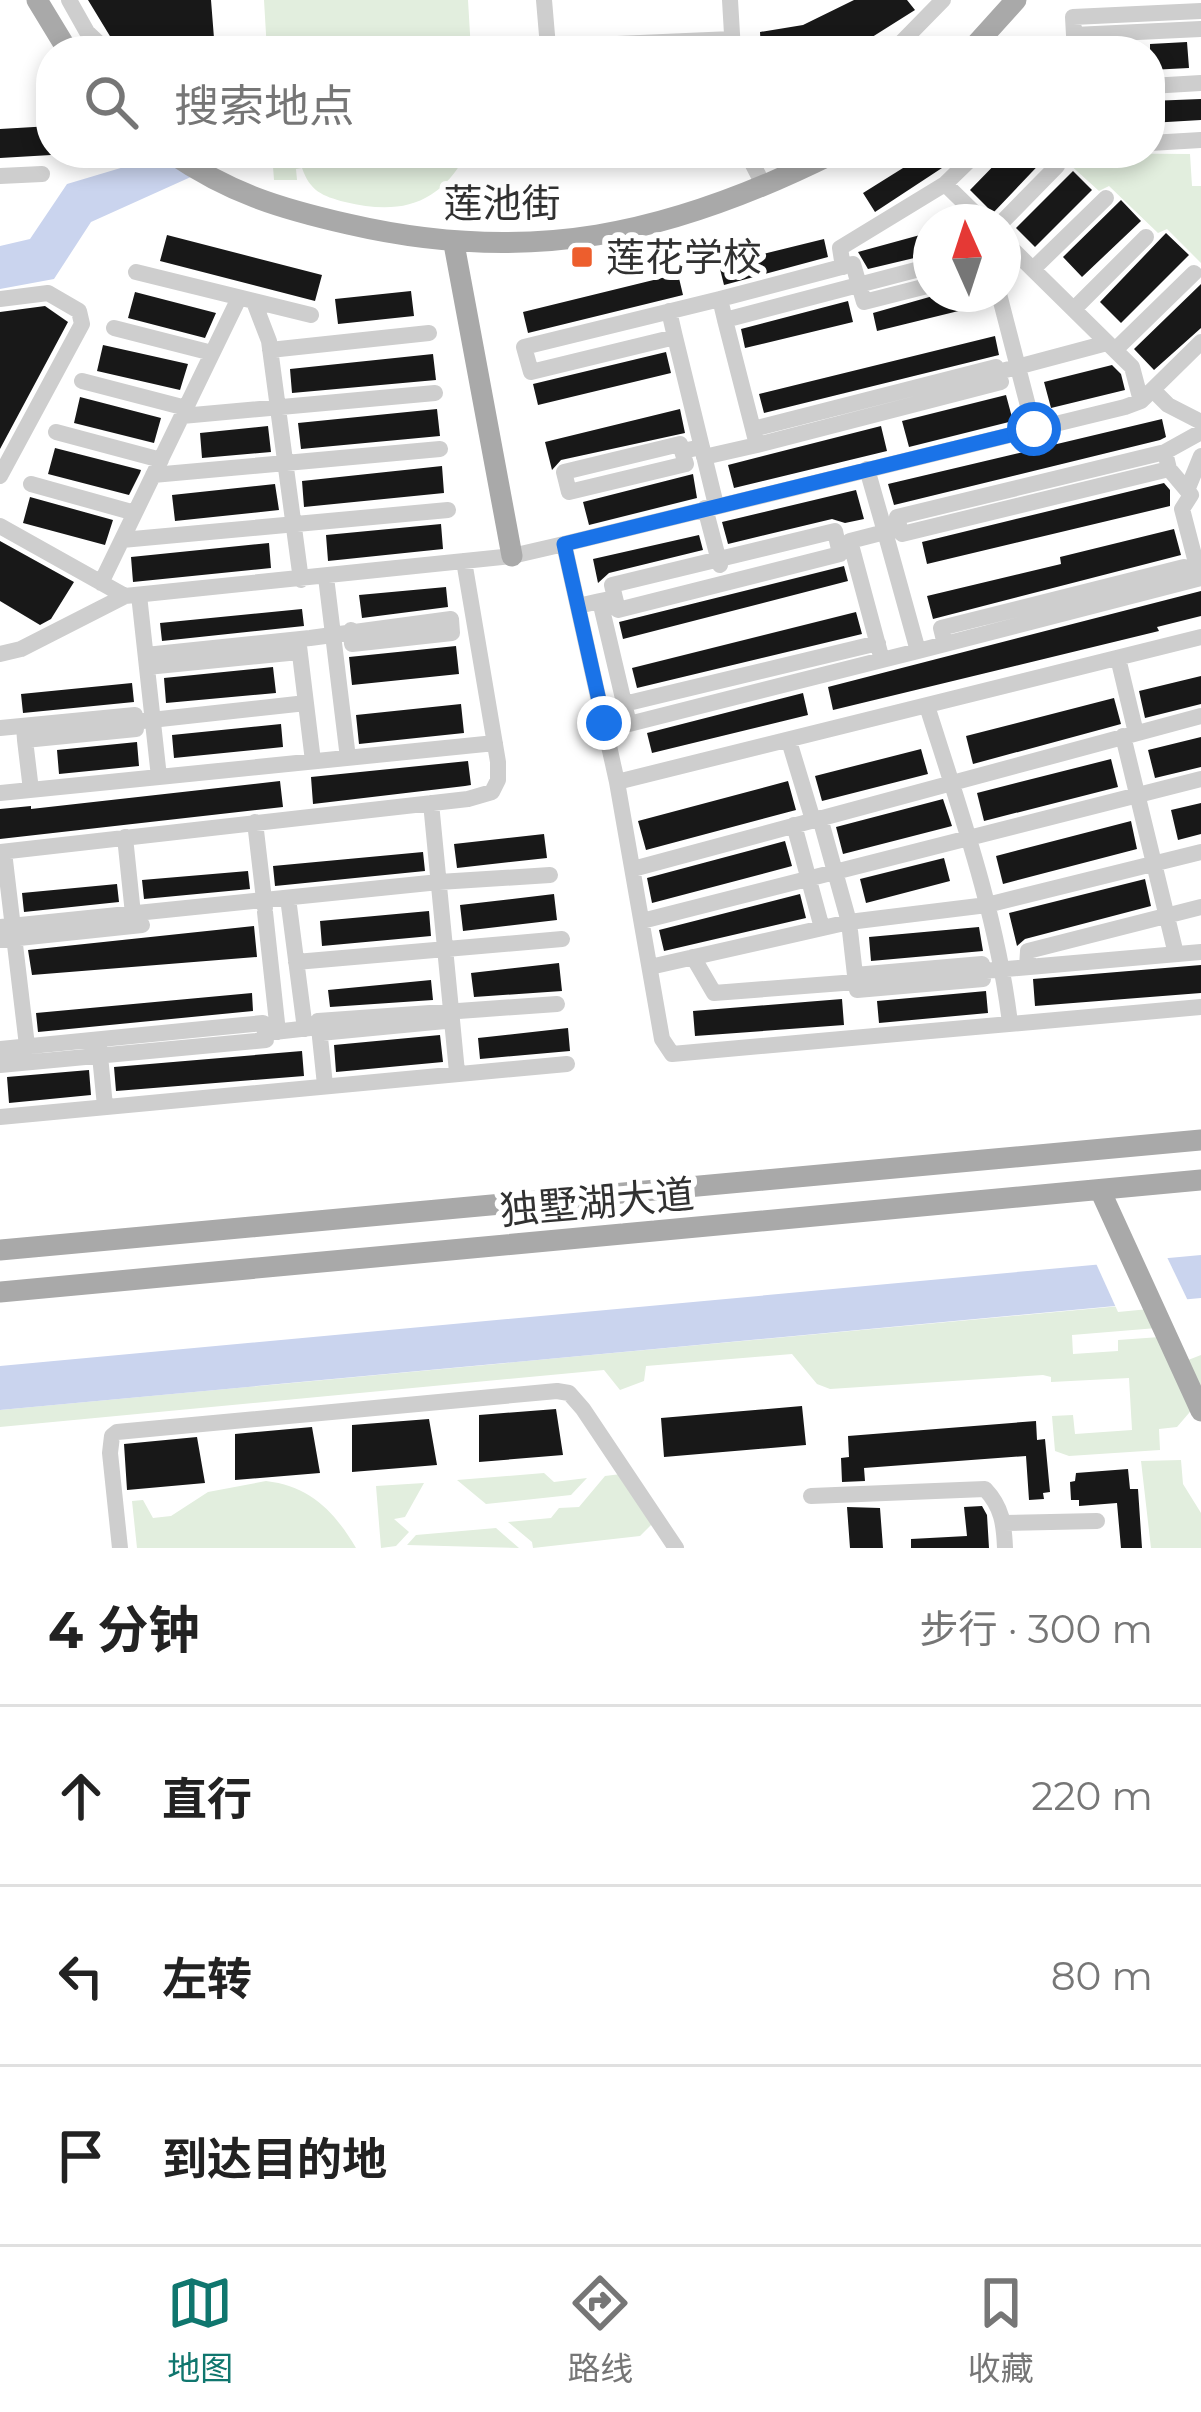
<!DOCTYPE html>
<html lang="zh">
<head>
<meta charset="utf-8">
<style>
	:root { --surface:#fff; --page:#f6f6f6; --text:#222; --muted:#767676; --line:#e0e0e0; --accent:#0f766e }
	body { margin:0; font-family:Montserrat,"Noto Sans SC",sans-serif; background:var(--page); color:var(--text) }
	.compass { position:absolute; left:913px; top:204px; width:108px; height:108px; border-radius:50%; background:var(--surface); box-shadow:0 6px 18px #0003; rotate:357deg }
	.stop { position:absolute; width:36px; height:36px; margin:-27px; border:9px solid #1a73e8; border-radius:50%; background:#fff }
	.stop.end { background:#1a73e8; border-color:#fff; box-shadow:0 3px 12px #0008 }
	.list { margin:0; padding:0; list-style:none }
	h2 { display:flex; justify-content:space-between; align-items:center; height:156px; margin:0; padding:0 48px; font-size:51px }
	h2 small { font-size:39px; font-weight:400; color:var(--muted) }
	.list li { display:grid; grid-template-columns:78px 1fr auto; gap:36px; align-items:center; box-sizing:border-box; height:180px; padding:0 48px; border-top:3px solid var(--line) }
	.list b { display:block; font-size:45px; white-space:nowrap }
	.list em { font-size:39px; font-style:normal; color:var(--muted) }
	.icon { flex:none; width:66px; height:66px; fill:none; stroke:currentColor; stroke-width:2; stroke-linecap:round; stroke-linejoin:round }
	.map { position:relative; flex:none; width:1201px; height:1548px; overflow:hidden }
	.search { position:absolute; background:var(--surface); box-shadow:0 6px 18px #0003; left:36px; right:36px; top:36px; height:132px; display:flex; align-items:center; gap:30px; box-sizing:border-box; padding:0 42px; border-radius:48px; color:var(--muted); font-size:45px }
	.sheet { height:696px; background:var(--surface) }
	nav { display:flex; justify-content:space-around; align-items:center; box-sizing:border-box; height:168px; border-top:3px solid var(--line); background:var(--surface); font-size:33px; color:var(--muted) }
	nav a { display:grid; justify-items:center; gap:6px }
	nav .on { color:var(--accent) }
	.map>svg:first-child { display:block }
	.green { fill:#e2eede }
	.water { fill:#cad4ee }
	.pier { fill:#fff }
	.building { fill:#181818 }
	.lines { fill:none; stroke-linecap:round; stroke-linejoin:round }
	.minor { stroke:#cecece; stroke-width:16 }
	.major { stroke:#a9a9a9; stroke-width:21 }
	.route { stroke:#1a73e8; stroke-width:15 }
	.poi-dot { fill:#ed5e2d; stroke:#fff; stroke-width:4.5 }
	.labels { text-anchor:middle; stroke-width:12; stroke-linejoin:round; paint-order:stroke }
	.street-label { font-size:39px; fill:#313131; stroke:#fff }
	.poi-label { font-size:39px; fill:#313131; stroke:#fff; text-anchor:start }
</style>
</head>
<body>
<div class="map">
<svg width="1201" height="1548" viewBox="0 0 1201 1548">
	<rect width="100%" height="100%" fill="#fff"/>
	<!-- green -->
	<path class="green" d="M 264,0 L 468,0 L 471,51 L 267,51 Z
		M 272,153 L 467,153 C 439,206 399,215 345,202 C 322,196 310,191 302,168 L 296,169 L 297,180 L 274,180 Z
		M 1057,153 L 1190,154 L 1192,186 L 1201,186 L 1201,263 L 1167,229 L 1158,233 L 1109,186 L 1099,191 Z
		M 1164,1302 L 1169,1327 L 1072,1335 L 1073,1354 L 1118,1351 L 1118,1340 L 1160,1337 L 1183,1362 L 1201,1355 L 1201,1399 L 1177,1427 L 1159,1429 L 1160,1450 L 1069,1456 L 1055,1451 L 1052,1416 L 1073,1415 L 1075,1434 L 1132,1430 L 1129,1378 L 1051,1382 L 1051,1377 L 1043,1375 L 830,1389 L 817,1384 L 792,1354 L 646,1366 L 644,1381 L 620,1390 L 604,1370 L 0,1427 L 0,1410 Z
		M 1181,1460 L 1183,1484 L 1201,1513 L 1201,1548 L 1151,1548 L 1141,1461 Z
		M 544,1473 L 554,1482 L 587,1478 L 571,1495 L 486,1504 L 457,1480 Z
		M 621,1474 L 652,1524 L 640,1536 L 533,1548 L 532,1542 L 508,1522 L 551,1518 L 559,1508 L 579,1507 L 605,1476 Z
		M 266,1481 C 310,1486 334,1511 356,1548 L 137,1548 L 132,1501 L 143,1500 L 153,1518 L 171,1516 L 208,1492 Z
		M 424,1483 L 405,1517 L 394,1519 L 409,1532 L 396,1546 L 381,1548 L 376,1486 Z
		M 496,1528 L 519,1548 L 407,1545 L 416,1535 Z"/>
	<!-- water -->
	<path class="water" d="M 171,153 L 244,153 L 91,222 L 54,279 L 0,289 L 0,246 L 30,239 L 67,184 Z
		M 1201,1255 L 1201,1298 L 0,1410 L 0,1366 Z"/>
	<!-- pier -->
	<path class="pier" d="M 1165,1253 L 1190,1305 L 1118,1312 L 1094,1259 Z"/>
	<!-- building -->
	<path class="building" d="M 88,0 L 211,0 L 215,51 L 119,51 Z
		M 854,0 L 907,0 L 915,10 L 869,39 L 871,45 L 859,51 L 761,51 L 760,32 L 803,25 Z
		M 1187,42 L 1189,68 L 1150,70 L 1150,44 Z
		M 1201,99 L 1201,120 L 1150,123 L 1150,101 Z
		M 51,126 L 51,155 L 0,158 L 0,129 Z
		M 927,153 L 937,153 L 945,166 L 875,212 L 863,193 Z
		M 1006,153 L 1050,153 L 993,213 L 970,190 Z
		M 1073,171 L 1092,190 L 1035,247 L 1016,228 Z
		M 1121,200 L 1141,221 L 1082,277 L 1063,257 Z
		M 931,232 L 931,254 L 868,269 L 858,252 Z
		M 1166,233 L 1189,255 L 1121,323 L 1100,302 Z
		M 167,235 L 322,275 L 315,301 L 160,261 Z
		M 824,239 L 828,257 L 724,285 L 719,265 Z
		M 678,274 L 683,295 L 528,333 L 523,312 Z
		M 1201,284 L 1201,328 L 1154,370 L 1134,349 Z
		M 411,291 L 414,316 L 338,324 L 335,299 Z
		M 135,292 L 216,313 L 205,338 L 128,318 Z
		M 940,294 L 985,294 L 987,304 L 877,331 L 873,313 Z
		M 848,301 L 853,322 L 745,348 L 741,329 Z
		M 45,306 L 68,322 L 0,449 L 0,312 Z
		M 995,336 L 999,355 L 764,413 L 759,394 Z
		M 103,345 L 188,364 L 180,390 L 97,371 Z
		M 666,352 L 671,373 L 538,405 L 533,384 Z
		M 433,354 L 436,380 L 292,393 L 290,369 Z
		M 1112,365 L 1121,374 L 1125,390 L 1051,408 L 1044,382 Z
		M 1006,395 L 1013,421 L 909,447 L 902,421 Z
		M 80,397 L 161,418 L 154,443 L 74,423 Z
		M 437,409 L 440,436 L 301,449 L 298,423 Z
		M 680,409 L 685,433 L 561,460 L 552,470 L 545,442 Z
		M 1162,419 L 1166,437 L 1160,440 L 894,505 L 888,484 Z
		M 268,426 L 271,452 L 202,458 L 200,433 Z
		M 881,426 L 887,451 L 734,488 L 728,465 Z
		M 55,448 L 141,470 L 140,473 L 129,495 L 48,474 Z
		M 442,466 L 444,493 L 304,507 L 302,481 Z
		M 693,474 L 697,498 L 589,525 L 583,502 Z
		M 1164,483 L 1170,490 L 1170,506 L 927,564 L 922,542 Z
		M 275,484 L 279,510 L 175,521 L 172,495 Z
		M 856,490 L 864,519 L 845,523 L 832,519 L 728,544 L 722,522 Z
		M 30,497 L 113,520 L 105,545 L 23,523 Z
		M 441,524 L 443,549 L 328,561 L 326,535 Z
		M 1174,529 L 1181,555 L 933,619 L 927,596 L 1061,564 L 1060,557 Z
		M 699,535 L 703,550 L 609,573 L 598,583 L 593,559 Z
		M 0,541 L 74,582 L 51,619 L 40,625 L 0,601 Z
		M 269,543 L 271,568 L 133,582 L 131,557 Z
		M 844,566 L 848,581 L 623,639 L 619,622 Z
		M 446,587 L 448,607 L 362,618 L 359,595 Z
		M 1201,591 L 1201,616 L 1157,627 L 1159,631 L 833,710 L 828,687 Z
		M 302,609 L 304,626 L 162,641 L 160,623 Z
		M 856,612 L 862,634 L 637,688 L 632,668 Z
		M 456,646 L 459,674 L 352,685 L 349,657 Z
		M 273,667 L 276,693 L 166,703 L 164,678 Z
		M 1201,676 L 1201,704 L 1145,718 L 1139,691 Z
		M 132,683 L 134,702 L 23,713 L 21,694 Z
		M 803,693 L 808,715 L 652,753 L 647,733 Z
		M 1114,698 L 1121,724 L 973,764 L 966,736 Z
		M 461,704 L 464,733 L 359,744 L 356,715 Z
		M 281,724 L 283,747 L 174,758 L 172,735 Z
		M 1201,737 L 1201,767 L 1155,778 L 1148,750 Z
		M 137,742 L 139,766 L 59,774 L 57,750 Z
		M 921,749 L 928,774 L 822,801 L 815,776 Z
		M 1111,759 L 1118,787 L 984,821 L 977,793 Z
		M 468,761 L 471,785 L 465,786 L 313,804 L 311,777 Z
		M 280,781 L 283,807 L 0,839 L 0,809 L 31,806 L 31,809 Z
		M 788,781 L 796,810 L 646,850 L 638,821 Z
		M 943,799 L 952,826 L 843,854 L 836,827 Z
		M 1201,803 L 1201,834 L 1178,840 L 1171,810 Z
		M 1131,821 L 1137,849 L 1003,884 L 996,856 Z
		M 544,834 L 547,858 L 457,868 L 454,844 Z
		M 785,841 L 792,866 L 652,903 L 647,878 Z
		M 423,852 L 425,871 L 275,886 L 273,866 Z
		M 944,858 L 950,881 L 866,903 L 860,879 Z
		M 248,871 L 250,889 L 144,899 L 142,880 Z
		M 1145,879 L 1151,906 L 1025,939 L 1017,946 L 1009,913 Z
		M 117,884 L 119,902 L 24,912 L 22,893 Z
		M 554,894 L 557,920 L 463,931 L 460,905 Z
		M 800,894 L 806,918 L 664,951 L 659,930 Z
		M 429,911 L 431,936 L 322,946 L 320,921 Z
		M 254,926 L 257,957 L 32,975 L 28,950 Z
		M 979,927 L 983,951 L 871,961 L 869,937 Z
		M 559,963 L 562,991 L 474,997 L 471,973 Z
		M 1201,965 L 1201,993 L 1035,1006 L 1033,979 Z
		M 431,980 L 433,1000 L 330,1007 L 328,990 Z
		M 986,991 L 988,1013 L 879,1023 L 877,1001 Z
		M 252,993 L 253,1011 L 38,1032 L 36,1013 Z
		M 842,999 L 844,1025 L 695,1036 L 693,1011 Z
		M 568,1028 L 570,1051 L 480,1059 L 478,1038 Z
		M 440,1035 L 443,1062 L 336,1072 L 334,1045 Z
		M 302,1051 L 304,1076 L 116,1091 L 114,1067 Z
		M 89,1070 L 91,1095 L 9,1103 L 7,1077 Z
		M 802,1406 L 806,1445 L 664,1457 L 661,1418 Z
		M 556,1409 L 563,1455 L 479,1462 L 479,1415 Z
		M 429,1419 L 437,1465 L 352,1472 L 352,1425 Z
		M 1036,1421 L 1037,1440 L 1045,1439 L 1050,1492 L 1043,1493 L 1044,1499 L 1029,1500 L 1026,1456 L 864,1468 L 865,1481 L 842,1482 L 841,1458 L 849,1457 L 848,1436 Z
		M 312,1427 L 320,1473 L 235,1480 L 235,1434 Z
		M 197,1437 L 205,1483 L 127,1490 L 124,1444 Z
		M 1128,1469 L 1130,1489 L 1138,1489 L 1142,1548 L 1121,1548 L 1117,1503 L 1079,1506 L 1079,1500 L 1071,1500 L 1070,1482 L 1075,1481 L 1076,1473 Z
		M 982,1506 L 987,1515 L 989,1548 L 911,1548 L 911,1539 L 967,1536 L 964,1507 Z
		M 847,1507 L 880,1508 L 883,1548 L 850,1548 Z"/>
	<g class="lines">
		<!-- minor -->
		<path class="minor" d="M 69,0 L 87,32 L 107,51
			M 544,0 L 548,47 L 732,39
			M 730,0 L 733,51
			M 1201,11 L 1073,17 L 1074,35 L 1201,29
			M 893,51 L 943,0
			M 1150,86 L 1201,83
			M 1150,143 L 1201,140
			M 747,153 L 764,186
			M 0,176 L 42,174
			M 945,184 L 984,222
			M 1002,222 L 1057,166
			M 1003,240 L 1132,367 L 1141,401
			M 931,266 L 725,320 L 720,299 L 853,264 L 864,302 L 931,285
			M 843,267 L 840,248 L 945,184 L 977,153
			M 1033,269 L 1106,198
			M 136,272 L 311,315
			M 999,294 L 1034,429
			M 0,299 L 48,293 L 79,311 L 82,324 L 0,476
			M 254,302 L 269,341 L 301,580
			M 1074,309 L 1146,237
			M 669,311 L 675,337 L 531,372 L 524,347 L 720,299
			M 725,320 L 753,429
			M 114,328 L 212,353
			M 675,337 L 716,505
			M 270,350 L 429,333
			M 1115,350 L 1194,273
			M 998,372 L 996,367 L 753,429 L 757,445 L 1001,382 L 998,372 L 1107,343
			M 82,381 L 186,408
			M 1153,390 L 1168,405 L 1201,422
			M 182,416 L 435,393
			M 56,432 L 161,460
			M 682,451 L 686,464 L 569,492 L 564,472 L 680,444 L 682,451 L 702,447
			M 704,457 L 757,445
			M 1169,469 L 1191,495 L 1182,509 L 1200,578
			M 153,475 L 440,449
			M 31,484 L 135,513
			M 1188,488 L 1201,456
			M 705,508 L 720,565
			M 0,526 L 125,596 L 21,649 L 0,654
			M 900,529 L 902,534 L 1169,469 L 1165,452
			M 122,540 L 448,510
			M 564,544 L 1125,407 L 1141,401 L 1201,342
			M 326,577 L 348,758
			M 101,583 L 239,298
			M 125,596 L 512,556 L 564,544 L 617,782 L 1201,637
			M 600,601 L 615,598 L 612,585 L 835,531 L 840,554 L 618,610 L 615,598
			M 578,606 L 600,601 L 629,724 L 882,660 L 850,541 L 885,532 L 867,469
			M 945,644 L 941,628 L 1184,567 L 1188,581
			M 299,646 L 313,761
			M 918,651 L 1201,578
			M 146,655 L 310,638 L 451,619 L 452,633 L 352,644 L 351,630
			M 1118,658 L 1136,733
			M 882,660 L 918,651 L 885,532 L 900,529 L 897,517 L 1165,452 L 1201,432
			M 147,667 L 299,652
			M 624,704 L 878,643
			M 927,706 C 960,810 997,915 1010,1023
			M 142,721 L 306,703
			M 0,728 L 135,715 L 136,729 L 25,740 L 24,726
			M 1123,736 L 1176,954
			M 25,740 L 31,790
			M 789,741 L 813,820
			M 159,777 L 495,743
			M 617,782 L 662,1039 L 672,1054 L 1201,1007
			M 0,793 L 159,777 L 139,595
			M 431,803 L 457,1072
			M 820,818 L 849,922 L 855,975
			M 255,822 L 265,908
			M 794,825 L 822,928
			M 125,837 L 133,914
			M 0,852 L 468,799 L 492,792 L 498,780 L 498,762 L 464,561
			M 4,852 L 28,1054
			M 633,869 L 1201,716
			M 288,898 L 305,1029
			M 265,912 L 278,1032
			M 642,921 L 1201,779
			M 0,927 L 439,882 L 550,875
			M 0,940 L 142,925
			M 693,957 L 714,993 L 856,982 L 857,990 L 983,979 L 983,971 L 1201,952
			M 296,962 L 562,939
			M 650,967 L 849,922 L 987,905 L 1201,852
			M 1027,967 L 1028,951 L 1201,907
			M 856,981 L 855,975 L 982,964 L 983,971
			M 319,1028 L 325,1085
			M 320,1033 L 445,1021 L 444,1015
			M 99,1046 L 105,1106
			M 0,1049 L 263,1023 L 265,1033 L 319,1027 L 318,1021 L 557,1004
			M 0,1065 L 266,1040 L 265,1033
			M 0,1117 L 567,1064
			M 811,1496 L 985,1489 C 1002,1507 1004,1524 1005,1548
			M 1004,1523 L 1097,1521
			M 120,1548 L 110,1453 L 112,1436 L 117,1432 L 557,1391 L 569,1393 L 583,1409 L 676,1548"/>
		<!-- major -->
		<path class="major" d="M 37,0 L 68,51
			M 970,51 L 1016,0
			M 171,153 C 230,193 278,208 348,224 C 529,266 670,235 834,153
			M 454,244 L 512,556
			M 1100,1190 L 1201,1411
			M 0,1250 L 1201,1140
			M 0,1292 L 1201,1180"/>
	</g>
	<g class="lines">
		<!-- route -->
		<path class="route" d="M 604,723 L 564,544 L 1034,429"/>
	</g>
	<!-- markers -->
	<rect class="poi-dot" x="570" y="245" width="24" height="24" rx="6"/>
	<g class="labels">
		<!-- street labels -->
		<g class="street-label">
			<text x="502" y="217">莲池街</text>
			<text transform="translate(597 1202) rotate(-5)" y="14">独墅湖大道</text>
		</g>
		<!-- poi labels -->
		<g class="poi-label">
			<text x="606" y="271">莲花学校</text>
		</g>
	</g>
</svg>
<svg class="compass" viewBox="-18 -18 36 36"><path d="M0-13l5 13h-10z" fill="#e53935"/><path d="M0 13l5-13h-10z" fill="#767676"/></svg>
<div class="stop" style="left:1034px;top:429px"></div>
<div class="stop end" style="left:604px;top:723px"></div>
<div class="search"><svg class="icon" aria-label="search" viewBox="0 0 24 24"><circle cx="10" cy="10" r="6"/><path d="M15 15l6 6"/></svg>搜索地点</div>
</div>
<section class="sheet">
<h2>4 分钟<small>步行 · 300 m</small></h2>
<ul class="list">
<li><svg class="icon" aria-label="ahead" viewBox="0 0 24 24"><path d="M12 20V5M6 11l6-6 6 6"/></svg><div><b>直行</b></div><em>220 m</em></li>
<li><svg class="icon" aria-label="left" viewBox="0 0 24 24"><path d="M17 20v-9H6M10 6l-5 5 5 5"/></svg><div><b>左转</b></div><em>80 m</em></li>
<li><svg class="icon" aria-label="arrive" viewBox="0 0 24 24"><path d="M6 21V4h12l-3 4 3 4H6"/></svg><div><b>到达目的地</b></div></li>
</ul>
</section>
<nav>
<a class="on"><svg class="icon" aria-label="map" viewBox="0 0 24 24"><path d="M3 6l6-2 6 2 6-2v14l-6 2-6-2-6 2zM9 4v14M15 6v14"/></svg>地图</a>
<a><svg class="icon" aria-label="directions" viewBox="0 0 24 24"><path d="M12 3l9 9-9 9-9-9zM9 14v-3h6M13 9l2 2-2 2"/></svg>路线</a>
<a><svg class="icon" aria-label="saved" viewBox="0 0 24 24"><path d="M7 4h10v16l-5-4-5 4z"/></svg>收藏</a>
</nav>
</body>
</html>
